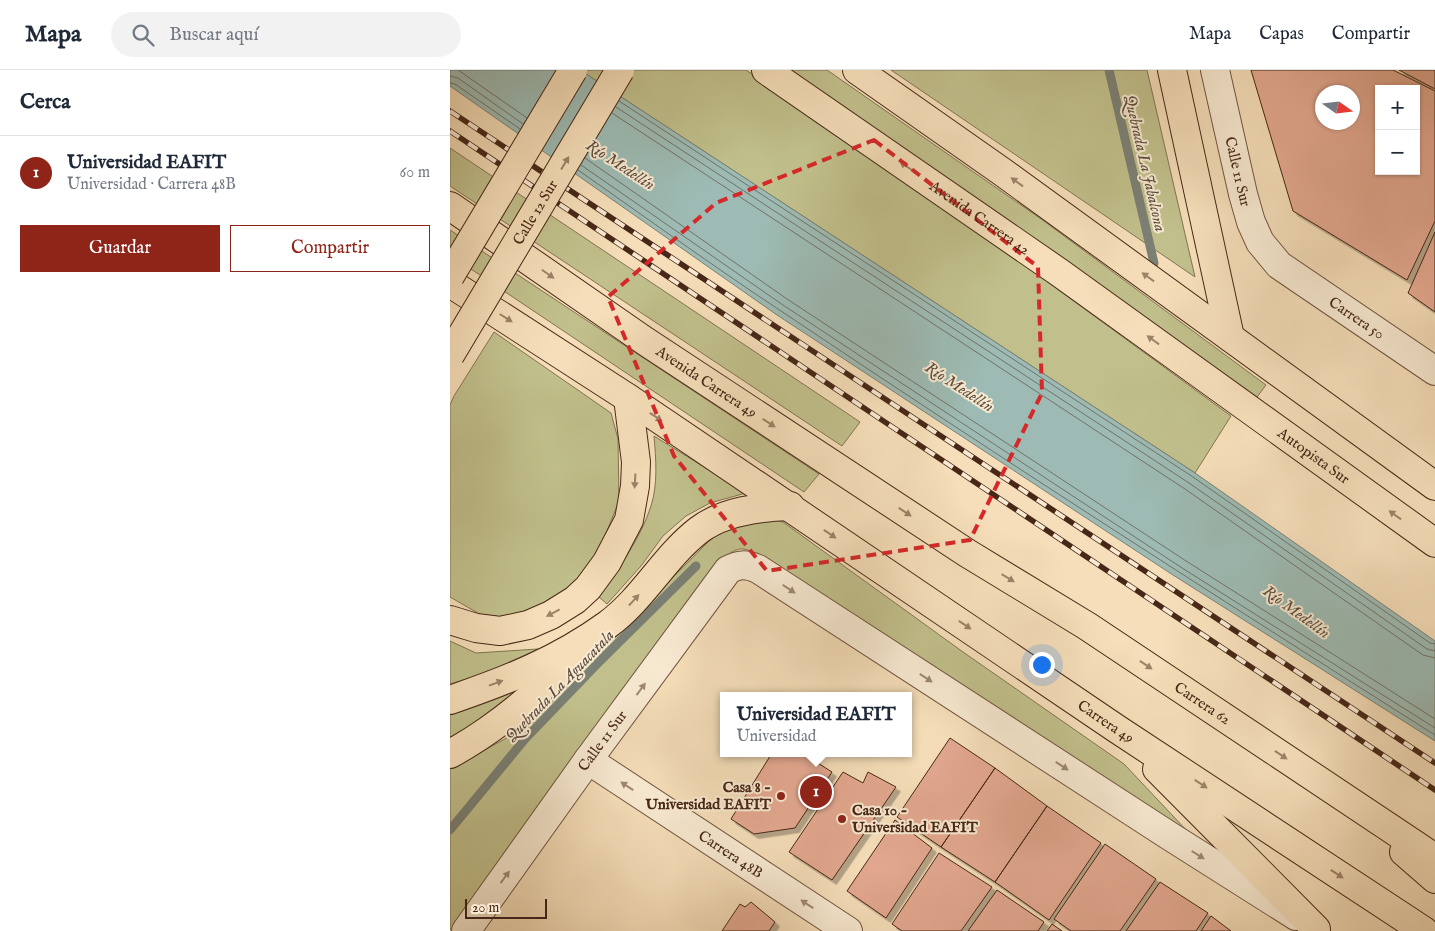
<!DOCTYPE html>
<html lang="es">
<head>
<meta charset="utf-8">
<style>
	:root { --surface:#fff; --page:#f2f2f3; --text:#1f2937; --muted:#747a83; --line:#e0e1e3; --accent:#8f2418 }
	body { margin:0; font-family:"IM FELL English",serif; background:var(--page); color:var(--text) }
	.controls { position:absolute; right:15px; top:15px; display:grid; overflow:hidden; border-radius:0px; box-shadow:0 1px 4px #0004 }
	.controls button { width:45px; height:45px; display:grid; place-items:center; padding:0; border:0; border-bottom:1px solid var(--line); background:var(--surface); color:var(--text); font:25px sans-serif }
	.compass { position:absolute; left:865px; top:15px; width:45px; height:45px; border-radius:50%; background:var(--surface); box-shadow:0 1px 4px #0004; rotate:104deg }
	.scale { position:absolute; left:15px; bottom:12px; width:82px; box-sizing:border-box; padding-left:5px; border:2px solid #472717; border-top:0; font-size:14px; line-height:18px; white-space:nowrap; color:#472717; -webkit-text-stroke:4px #f8ead2; paint-order:stroke }
	.you { position:absolute; left:591px; top:594px; width:18px; height:18px; margin:-12px; border:4px solid #fff; border-radius:50%; background:#1a73e8; box-shadow:0 0 0 8px #1a73e833 }
	.badge { display:grid; place-items:center; width:32px; height:32px; border-radius:50%; background:var(--accent); color:#fff; font-size:16px; font-weight:700 }
	.pin { position:absolute; translate:-50% -50%; border:2px solid #fff; box-shadow:0 1px 5px #0006 }
	.popup { position:absolute; left:270px; top:622px; width:192px; height:65px; box-sizing:border-box; display:grid; place-content:center; border-radius:0px; background:var(--surface); filter:drop-shadow(0 1px 4px #0005); font-size:16px; white-space:nowrap; color:var(--muted) }
	.popup b { font-size:19px; color:var(--text) }
	.popup::after { content:''; position:absolute; left:50%; top:100%; margin-left:-10px; border:10px solid transparent; border-top-color:var(--surface) }
	.list { margin:0; padding:0; list-style:none }
	h2 { display:flex; justify-content:space-between; align-items:center; height:65px; margin:0; padding:0 20px; font-size:21px }
	h2 small { font-size:16px; font-weight:400; color:var(--muted) }
	.list li { display:grid; grid-template-columns:32px 1fr auto; gap:15px; align-items:center; box-sizing:border-box; height:75px; padding:0 20px; border-top:1px solid var(--line) }
	.list b { display:block; font-size:19px; white-space:nowrap }
	.list p { margin:0; font-size:16px; white-space:nowrap; color:var(--muted) }
	.list em { font-size:16px; font-style:normal; color:var(--muted) }
	.actions { display:flex; gap:10px; padding:15px 20px }
	.actions a { flex:1; padding:11px 0; border:1px solid var(--accent); border-radius:0px; text-align:center; font-size:18px; color:var(--accent) }
	.actions .main { background:var(--accent); color:#fff }
	.icon { flex:none; width:28px; height:28px; fill:none; stroke:currentColor; stroke-width:2; stroke-linecap:round; stroke-linejoin:round }
	.map { position:relative; flex:none; width:985px; height:861px; overflow:hidden }
	header { display:flex; align-items:center; gap:30px; box-sizing:border-box; height:70px; padding:0 25px; background:var(--surface); border-bottom:1px solid var(--line) }
	header strong { font-size:24px }
	nav { display:flex; gap:28px; margin-inline-start:auto; font-size:18px }
	.search { width:350px; height:45px; background:var(--page); display:flex; align-items:center; gap:12px; box-sizing:border-box; padding:0 18px; border-radius:28px; color:var(--muted); font-size:19px }
	main { display:flex }
	aside { flex:1; background:var(--surface) }
	.map>svg:first-child { display:block }
	.green { fill:#c1c08c; stroke:#847452 }
	.water { fill:#9dbbb4; stroke:#7b8075 }
	.lines { fill:none; stroke-linecap:round; stroke-linejoin:round }
	.shore { stroke:#727166; stroke-width:1 }
	.stream { stroke:#7b8075; stroke-width:9 }
	.building { fill:#e3a890; stroke:#472717; fill-rule:evenodd; filter:url(#shadow) }
	.minor-casing { stroke:#725540; stroke-width:30 }
	.highway-casing { stroke:#472717; stroke-width:30 }
	.minor { stroke:#f8ead2; stroke-width:28 }
	.highway { stroke:#f5deb9; stroke-width:28 }
	.rail-casing { stroke:#472717; stroke-width:5.5 }
	.rail { stroke:#f8ead2; stroke-width:4; stroke-dasharray:11; stroke-linecap:butt }
	.major-bridge-casing { stroke:#472717; stroke-width:30; stroke-linecap:butt }
	.major-bridge { stroke:#f5deb9; stroke-width:28 }
	.oneway { fill:#9e8268 }
	.oneway2 { fill:#a08874 }
	.marked { fill:none; stroke:#d62828; stroke-width:4; stroke-dasharray:10 6; stroke-linejoin:round }
	.poi-dot { fill:#8f2418; stroke:#f8ead2; stroke-width:2 }
	.labels { text-anchor:middle; stroke-width:4; stroke-linejoin:round; paint-order:stroke }
	.street-label { font-size:15px; fill:#472717; stroke:#f8ead2 }
	.poi-label { font-size:15px; font-weight:bold; fill:#472717; stroke:#f8ead2; text-anchor:end }
	.water-label { font-size:16px; font-style:italic; fill:#5c4c3e; stroke:#f8ead2 }
</style>
</head>
<body>
<header>
<strong>Mapa</strong>
<div class="search"><svg class="icon" aria-label="search" viewBox="0 0 24 24"><circle cx="10" cy="10" r="6"/><path d="M15 15l6 6"/></svg>Buscar aquí</div>
<nav><a>Mapa</a><a>Capas</a><a>Compartir</a></nav>
</header>
<main>
<aside>
<h2>Cerca<small></small></h2>
<ul class="list">
<li><span class="badge">1</span><div><b>Universidad EAFIT</b><p>Universidad · Carrera 48B</p></div><em>60 m</em></li>
</ul>
<div class="actions"><a class="main">Guardar</a><a>Compartir</a></div>
</aside>
<div class="map">
<svg width="985" height="861" viewBox="0 0 985 861">
	<defs>
		<filter id="shadow"><feDropShadow dx="4.5" dy="4.5" stdDeviation="0" flood-color="#0004"/></filter>
	</defs>
	<rect width="100%" height="100%" fill="#f5deb9"/>
	<filter id="stains"><feTurbulence type="fractalNoise" baseFrequency=".004" numOctaves="4"/><feColorMatrix values="0 0 0 0 .2 0 0 0 0 .09 0 0 0 0 .02 0 0 0 .5 -.17"/></filter>
	<radialGradient id="worn" r=".72"><stop offset=".6" stop-color="#630" stop-opacity="0"/><stop offset="1" stop-color="#630" stop-opacity=".3"/></radialGradient>
	<!-- green -->
	<path class="green" d="M 130,0 L 296,0 L 573,194 L 781,346 L 745,403 Z
		M 338,0 L 377,0 L 594,151 L 816,315 L 807,327 L 495,107 Z
		M 441,0 L 697,0 L 745,207 Z
		M 0,78 L 410,352 L 392,376 L 0,116 Z
		M 0,160 L 369,404 L 354,422 L 0,185 Z
		M 44,262 L 161,343 L 168,369 L 169,431 L 149,481 L 119,523 L 80,544 L 40,550 L 0,527 L 0,335 L 4,326 Z
		M 204,366 L 296,423 L 260,433 L 236,446 L 213,466 L 191,496 L 157,534 L 149,527 C 168,499 191,468 201,436 C 208,414 206,389 204,366 Z
		M 322,449 L 333,452 L 513,582 L 674,694 L 740,764 L 312,487 C 307,485 300,480 294,479 C 274,476 247,521 236,535 L 0,860 L 0,699 L 62,665 L 105,626 L 266,464 L 284,453 Z
		M 0,571 L 26,583 L 88,579 L 36,603 L 0,614 Z
		M 78,612 L 0,671 L 0,644 Z"/>
	<!-- water -->
	<path class="water" d="M 0,0 L 130,0 L 745,403 L 985,571 L 985,671 L 723,505 L 327,245 L 0,16 Z"/>
	<g class="lines">
		<!-- shore -->
		<path class="shore" d="M 8,0 L 77,48
			M 0,6 L 8,8 L 73,54
			M 0,13 L 5,14 L 70,59
			M 169,31 L 743,407 L 980,573 L 985,574
			M 166,37 L 739,413 L 977,579 L 985,581
			M 162,43 L 735,419 L 973,585 L 985,588
			M 135,88 L 337,229 L 733,489 L 985,649
			M 131,95 L 333,235 L 729,496 L 985,658
			M 128,100 C 195,147 263,196 331,241 C 547,386 765,526 985,665"/>
		<!-- stream -->
		<path class="stream" d="M 659,0 L 704,193
			M 0,760 L 75,669 L 151,590 L 246,496"/>
	</g>
	<!-- building -->
	<path class="building" d="M 801,0 L 943,0 L 985,21 L 985,151 L 957,210 L 843,141 ZM 929,19 L 966,19 L 966,101 L 929,101 ZM 872,22 L 902,22 L 902,52 L 872,52 Z
		M 949,0 L 985,0 L 985,19 Z
		M 985,162 L 985,242 L 958,223 Z
		M 500,668 L 545,698 L 491,777 L 447,747 Z
		M 322,683 L 352,683 L 382,702 L 345,758 L 304,764 L 281,749 Z
		M 545,698 L 597,736 L 545,812 L 491,777 Z
		M 393,702 L 413,713 L 418,702 L 446,717 L 382,810 L 339,782 Z
		M 597,736 L 651,773 L 599,850 L 545,812 Z
		M 445,750 L 482,778 L 436,848 L 397,821 Z
		M 655,774 L 706,809 L 670,861 L 621,861 L 604,849 Z
		M 489,783 L 542,817 L 511,861 L 452,861 L 442,854 Z
		M 710,812 L 758,843 L 746,861 L 676,861 Z
		M 547,820 L 594,852 L 588,861 L 518,861 Z
		M 301,832 L 325,852 L 319,861 L 272,861 L 290,834 L 295,837 Z
		M 761,846 L 781,861 L 751,861 Z
		M 602,854 L 612,861 L 597,861 Z"/>
	<g class="lines">
		<!-- minor casing -->
		<g class="minor-casing">
			<g id="minor">
				<path id="s1" d="M 765,0 L 793,124 L 801,152 L 810,172 L 829,195 L 985,301"/>
				<path id="s2" d="M 138,690 L 398,861"/>
				<path id="s3" d="M 16,861 L 138,690 L 278,500 C 289,494 296,494 308,499 L 718,765 L 846,846"/>
			</g>
		</g>
		<!-- highway casing -->
		<g class="highway-casing">
			<g id="highway">
				<path id="s4" d="M 316,0 L 610,203 L 985,473"/>
				<path d="M 407,0 L 551,101 L 985,416"/>
				<path d="M 722,0 L 780,267"/>
				<path id="s5" d="M 0,136 L 195,271 L 517,483 L 637,556 L 985,788"/>
				<path id="s6" d="M 0,213 L 178,328 L 667,659 L 974,861"/>
				<path d="M 0,550 L 26,558 L 50,561 L 78,555 L 101,545 L 125,530 L 138,518 L 157,492 L 179,450 L 185,416 L 186,392 L 178,328"/>
				<path d="M 0,630 C 58,610 107,591 157,555 C 193,529 214,487 249,460 C 274,441 310,437 340,436"/>
				<path d="M 0,684 C 46,659 87,624 124,587"/>
				<path d="M 707,699 L 866,859"/>
				<path d="M 954,782 L 985,809"/>
			</g>
		</g>
		<!-- minor -->
		<use href="#minor" class="minor"/>
		<!-- highway -->
		<use href="#highway" class="highway"/>
		<!-- rail casing -->
		<g class="rail-casing">
			<path id="rail" d="M 0,41 L 985,693
				M 0,61 L 985,720"/>
		</g>
		<!-- rail -->
		<use href="#rail" class="rail"/>
		<!-- major-bridge casing -->
		<g class="major-bridge-casing">
			<g id="major-bridge">
				<path d="M 0,206 L 123,0"/>
				<path id="s7" d="M 0,285 L 170,0"/>
			</g>
		</g>
		<!-- major-bridge -->
		<use href="#major-bridge" class="major-bridge"/>
	</g>
	<!-- one-way arrows -->
	<defs><path id="oneway-solid" d="M-6-.8H1V-3.2L6.5 0L1 3.2V.8H-6Z" transform="scale(1.25)"/></defs>
	<g class="oneway">
		<use href="#oneway-solid" transform="translate(115 93) rotate(-59)"/>
		<use href="#oneway-solid" transform="translate(456 96) rotate(-145)"/>
		<use href="#oneway-solid" transform="translate(567 112) rotate(-144)"/>
		<use href="#oneway-solid" transform="translate(98 204) rotate(35)"/>
		<use href="#oneway-solid" transform="translate(698 207) rotate(-144)"/>
		<use href="#oneway-solid" transform="translate(56 248) rotate(32)"/>
		<use href="#oneway-solid" transform="translate(703 270) rotate(-144)"/>
		<use href="#oneway-solid" transform="translate(206 347) rotate(34)"/>
		<use href="#oneway-solid" transform="translate(319 353) rotate(33)"/>
		<use href="#oneway-solid" transform="translate(185 411) rotate(93)"/>
		<use href="#oneway-solid" transform="translate(455 442) rotate(33)"/>
		<use href="#oneway-solid" transform="translate(945 445) rotate(-144)"/>
		<use href="#oneway-solid" transform="translate(380 464) rotate(34)"/>
		<use href="#oneway-solid" transform="translate(558 508) rotate(31)"/>
		<use href="#oneway-solid" transform="translate(184 530) rotate(-47)"/>
		<use href="#oneway-solid" transform="translate(103 543) rotate(152)"/>
		<use href="#oneway-solid" transform="translate(515 555) rotate(34)"/>
		<use href="#oneway-solid" transform="translate(696 595) rotate(34)"/>
		<use href="#oneway-solid" transform="translate(46 613) rotate(-20)"/>
		<use href="#oneway-solid" transform="translate(831 685) rotate(34)"/>
		<use href="#oneway-solid" transform="translate(751 714) rotate(33)"/>
		<use href="#oneway-solid" transform="translate(887 804) rotate(33)"/>
	</g>
	<g class="oneway2">
		<use href="#oneway-solid" transform="translate(339 519) rotate(33)"/>
		<use href="#oneway-solid" transform="translate(476 608) rotate(33)"/>
		<use href="#oneway-solid" transform="translate(191 619) rotate(-54)"/>
		<use href="#oneway-solid" transform="translate(612 696) rotate(33)"/>
		<use href="#oneway-solid" transform="translate(177 716) rotate(-147)"/>
		<use href="#oneway-solid" transform="translate(748 785) rotate(32)"/>
		<use href="#oneway-solid" transform="translate(55 807) rotate(-54)"/>
		<use href="#oneway-solid" transform="translate(357 834) rotate(-147)"/>
	</g>
	<!-- marked area -->
	<path class="marked" d="M 424,70 L 588,197 L 592,323 L 520,470 L 317,501 L 224,386 L 158,227 L 266,133 Z"/>
	<!-- markers -->
	<g class="poi-dot">
		<circle cx="331" cy="726" r="5"/>
		<circle cx="392" cy="749" r="5"/>
	</g>
	<g class="labels">
		<!-- street labels -->
		<g class="street-label">
			<text dy="5" stroke="none"><textPath href="#s1" startOffset="104">Calle 11 Sur</textPath></text>
			<text dy="5" stroke="none"><textPath href="#s7" startOffset="166">Calle 12 Sur</textPath></text>
			<text dy="5" stroke="none"><textPath href="#s4" startOffset="260">Avenida Carrera 42</textPath></text>
			<text dy="5" stroke="none"><textPath href="#s1" startOffset="302">Carrera 50</textPath></text>
			<text dy="5" stroke="none"><textPath href="#s5" startOffset="311">Avenida Carrera 49</textPath></text>
			<text dy="5" stroke="none"><textPath href="#s4" startOffset="670">Autopista Sur</textPath></text>
			<text dy="5" stroke="none"><textPath href="#s5" startOffset="902">Carrera 62</textPath></text>
			<text dy="5" stroke="none"><textPath href="#s6" startOffset="789">Carrera 49</textPath></text>
			<text dy="5" stroke="none"><textPath href="#s3" startOffset="234">Calle 11 Sur</textPath></text>
			<text dy="5" stroke="none"><textPath href="#s2" startOffset="171">Carrera 48B</textPath></text>
		</g>
		<!-- poi labels -->
		<g class="poi-label">
			<text x="321" y="722">Casa 8 -<tspan x="321" dy="17">Universidad EAFIT</tspan></text>
			<text x="402" y="745" text-anchor="start">Casa 10 -<tspan x="402" dy="17">Universidad EAFIT</tspan></text>
		</g>
		<!-- water labels -->
		<g class="water-label">
			<text transform="translate(696 93) rotate(77)" y="6">Quebrada La Jabalcona</text>
			<text transform="translate(171 94) rotate(33)" y="6">Río Medellín</text>
			<text transform="translate(510 316) rotate(33)" y="6">Río Medellín</text>
			<text transform="translate(847 541) rotate(36)" y="6">Río Medellín</text>
			<text transform="translate(109 615) rotate(-46)" y="6">Quebrada La Aguacatala</text>
		</g>
	</g>
	<rect width="100%" height="100%" filter="url(#stains)"/>
	<rect width="100%" height="100%" fill="url(#worn)"/>
</svg>
<div class="controls">
<button>+</button>
<button>−</button>
</div>
<svg class="compass" viewBox="-18 -18 36 36"><path d="M0-13l5 13h-10z" fill="#e53935"/><path d="M0 13l5-13h-10z" fill="#747a83"/></svg>
<div class="scale">20 m</div>
<div class="you"></div>
<div class="pin badge" style="left:366px;top:722px">1</div>
<div class="popup"><b>Universidad EAFIT</b>Universidad</div>
</div>
</main>
</body>
</html>
